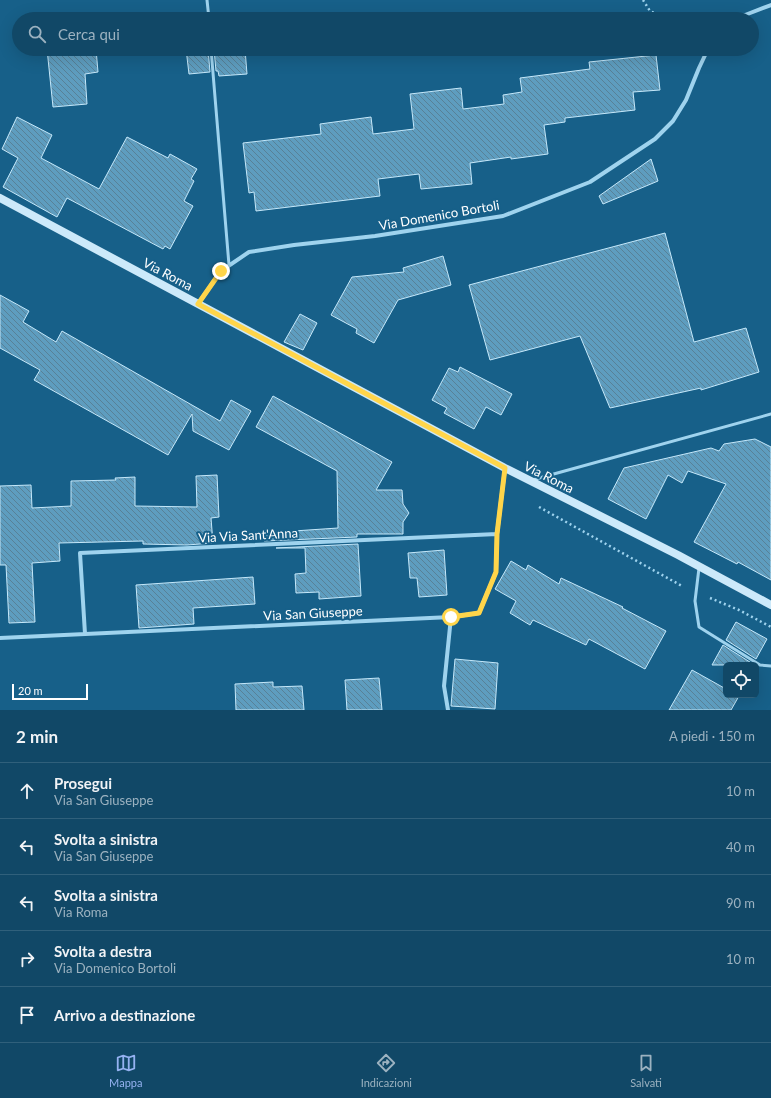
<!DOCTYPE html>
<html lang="it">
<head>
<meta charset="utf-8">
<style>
	:root { --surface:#114867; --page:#1e5270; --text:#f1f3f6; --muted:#9cb2c0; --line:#30607b; --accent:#95b2f1 }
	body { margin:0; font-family:Lato,sans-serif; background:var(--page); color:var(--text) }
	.controls { position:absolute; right:12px; bottom:12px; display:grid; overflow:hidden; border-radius:6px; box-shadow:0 4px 16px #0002 }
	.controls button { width:36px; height:36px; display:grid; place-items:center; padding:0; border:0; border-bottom:1px solid var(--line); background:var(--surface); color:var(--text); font:20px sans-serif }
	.scale { position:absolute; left:12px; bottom:10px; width:76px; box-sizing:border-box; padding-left:4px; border:2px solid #fff; border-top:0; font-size:11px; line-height:14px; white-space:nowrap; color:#fff; -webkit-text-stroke:3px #176089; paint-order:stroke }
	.stop { position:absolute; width:12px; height:12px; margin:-9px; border:3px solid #ffd54a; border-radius:50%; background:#fff }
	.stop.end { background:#ffd54a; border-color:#fff; box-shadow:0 1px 4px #0008 }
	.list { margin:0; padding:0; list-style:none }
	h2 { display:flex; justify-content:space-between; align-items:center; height:52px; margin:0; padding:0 16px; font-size:17px }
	h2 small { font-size:13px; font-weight:400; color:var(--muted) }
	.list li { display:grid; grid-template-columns:26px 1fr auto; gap:12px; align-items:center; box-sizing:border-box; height:56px; padding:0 16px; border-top:1px solid var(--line) }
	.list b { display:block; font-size:15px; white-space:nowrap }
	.list p { margin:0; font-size:13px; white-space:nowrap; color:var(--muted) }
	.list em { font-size:13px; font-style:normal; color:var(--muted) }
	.icon { flex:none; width:22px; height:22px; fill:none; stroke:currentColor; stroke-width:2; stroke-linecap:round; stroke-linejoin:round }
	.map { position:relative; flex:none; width:771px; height:710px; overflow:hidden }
	.search { position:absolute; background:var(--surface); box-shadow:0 4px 16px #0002; left:12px; right:12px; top:12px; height:44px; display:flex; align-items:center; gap:10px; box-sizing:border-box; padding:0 14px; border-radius:22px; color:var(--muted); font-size:15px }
	.sheet { height:332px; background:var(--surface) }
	nav { display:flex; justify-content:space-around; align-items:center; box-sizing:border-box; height:56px; border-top:1px solid var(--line); background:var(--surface); font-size:11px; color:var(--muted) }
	nav a { display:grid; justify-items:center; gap:2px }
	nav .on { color:var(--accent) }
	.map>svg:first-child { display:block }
	.building { fill:url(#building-back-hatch); stroke:#c5e8fa }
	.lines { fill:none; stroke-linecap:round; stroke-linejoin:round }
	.path { stroke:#9fd3ee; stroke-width:2.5; stroke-dasharray:2 3; stroke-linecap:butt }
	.lane { stroke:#9fd3ee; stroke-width:3 }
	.street { stroke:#9fd3ee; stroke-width:4 }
	.secondary { stroke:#cce9fa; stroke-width:8 }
	.route { stroke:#ffd54a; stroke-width:5 }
	.labels { text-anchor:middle; stroke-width:4; stroke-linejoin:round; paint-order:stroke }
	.street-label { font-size:13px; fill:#fff; stroke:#176089 }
</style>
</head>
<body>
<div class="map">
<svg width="771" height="710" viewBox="0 0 771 710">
	<defs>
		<pattern id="building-back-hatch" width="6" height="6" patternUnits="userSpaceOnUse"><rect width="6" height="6" fill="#5e9dbf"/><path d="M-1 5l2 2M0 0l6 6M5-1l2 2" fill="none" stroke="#588197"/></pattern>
	</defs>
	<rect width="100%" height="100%" fill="#176089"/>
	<!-- building -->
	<path class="building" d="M 47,49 L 96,49 L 98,72 L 85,74 L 87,104 L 53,107 Z
		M 186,49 L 208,49 L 210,72 L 189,74 Z
		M 214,49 L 245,49 L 247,74 L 219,76 L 218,71 L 216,71 Z
		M 656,55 L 660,90 L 633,92 L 635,110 L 565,118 L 565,122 L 544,125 L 548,154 L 511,159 L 511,157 L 470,163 L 472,184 L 421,189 L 419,174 L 378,179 L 380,196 L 256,211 L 254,192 L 249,193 L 243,143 L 321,134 L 320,124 L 371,117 L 373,134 L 414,129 L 410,94 L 461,88 L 463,109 L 504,104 L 503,95 L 522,92 L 520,78 L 590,69 L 589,62 Z
		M 17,117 L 52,135 L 41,158 L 99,189 L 127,137 L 168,158 L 170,154 L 197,169 L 191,179 L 194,181 L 184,201 L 193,206 L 170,249 L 165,246 L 163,249 L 67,198 L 57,217 L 3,187 L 18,158 L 2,149 Z
		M 651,159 L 658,181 L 603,204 L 599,196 Z
		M 665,233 L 694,342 L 746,328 L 759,372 L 701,390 L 701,388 L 610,408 L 580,336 L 490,360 L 469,285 Z
		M 443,256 L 451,285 L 398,300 L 374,343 L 356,333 L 357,329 L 331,315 L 352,277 L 404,272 L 403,268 Z
		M 0,295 L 29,311 L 23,322 L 56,342 L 62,331 L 220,421 L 231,400 L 251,411 L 229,450 L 193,431 L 192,414 L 168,455 L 34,380 L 40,370 L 0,348 Z
		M 300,314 L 317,323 L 303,350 L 284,342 Z
		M 460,367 L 512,394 L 501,415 L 486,407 L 474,429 L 444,413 L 447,408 L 432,400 L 449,368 L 458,372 Z
		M 273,396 L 392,462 L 376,490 L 402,490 L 403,504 L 409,513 L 403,522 L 403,534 L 357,534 L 357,537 L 264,541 L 264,533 L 338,528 L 337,471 L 256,427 Z
		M 755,439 L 771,447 L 771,580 L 738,562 L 737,564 L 694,542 L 726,484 L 688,471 L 682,483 L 668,475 L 646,519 L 608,499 L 624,468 L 711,448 L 719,451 L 724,444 Z
		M 217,475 L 219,517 L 211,518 L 213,543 L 187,545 L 143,544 L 143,541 L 59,543 L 60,561 L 32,563 L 35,622 L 9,623 L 6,565 L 0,565 L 0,486 L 31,485 L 32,508 L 71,506 L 71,481 L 116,480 L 115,478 L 135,477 L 135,506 L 197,507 L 196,476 Z
		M 358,544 L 361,596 L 319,599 L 319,592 L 296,593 L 295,574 L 306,573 L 305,548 L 276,548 Z
		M 444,550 L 447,595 L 419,597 L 417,578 L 410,578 L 408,553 Z
		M 511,561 L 526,570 L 528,565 L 559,584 L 561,578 L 623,607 L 622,608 L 666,631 L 645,669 L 589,639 L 586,645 L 533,620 L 530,625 L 510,613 L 516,601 L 495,589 Z
		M 253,577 L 255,604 L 193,608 L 194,624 L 139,628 L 136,585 Z
		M 736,622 L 767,639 L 756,659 L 726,640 Z
		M 723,645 L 753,664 L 752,665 L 712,665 Z
		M 455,659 L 498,663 L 495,709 L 451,706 Z
		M 692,670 L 726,689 L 726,695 L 739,696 L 731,710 L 669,710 Z
		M 379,678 L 382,710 L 347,710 L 345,680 Z
		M 273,682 L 273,687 L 302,686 L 304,710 L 236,710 L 235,684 Z"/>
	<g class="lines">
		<!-- path -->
		<path class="path" d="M 643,0 L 650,11 L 668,19
			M 539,507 L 682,586
			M 710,598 L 739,610 L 771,627"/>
		<!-- lane -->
		<path class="lane" d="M 207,0 L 209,19
			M 211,49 L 229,265
			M 532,480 L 771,414
			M 699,568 L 695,601 L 699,627 L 760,665 L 771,666"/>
		<!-- street -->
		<path class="street" d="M 739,19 L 745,15 L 771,5
			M 198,304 L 221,271 L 249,252 L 294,245 L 375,236 L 503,216 L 590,182 L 655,139 L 673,121 L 686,100 L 699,68 L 708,49
			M 85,634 L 80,553 L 497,534
			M 0,638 L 451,617 L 479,613 L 496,572 L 497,534 L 505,468
			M 448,710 L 444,686 L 451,617"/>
		<!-- secondary -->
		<path class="secondary" d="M 0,198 L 505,468 L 678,555 L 771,605"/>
	</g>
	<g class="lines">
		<!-- route -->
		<path class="route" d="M 221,271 L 198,304 L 505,468 L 497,534 L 496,572 L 479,613 L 451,617"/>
	</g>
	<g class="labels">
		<!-- street labels -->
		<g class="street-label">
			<text transform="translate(439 215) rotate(-10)" y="5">Via Domenico Bortoli</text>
			<text transform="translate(168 274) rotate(28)" y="5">Via Roma</text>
			<text transform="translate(549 477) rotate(27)" y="5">Via Roma</text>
			<text transform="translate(248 535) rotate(-3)" y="5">Via Via Sant'Anna</text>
			<text transform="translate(313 613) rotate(-3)" y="5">Via San Giuseppe</text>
		</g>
	</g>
</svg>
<div class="controls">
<button><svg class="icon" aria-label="locate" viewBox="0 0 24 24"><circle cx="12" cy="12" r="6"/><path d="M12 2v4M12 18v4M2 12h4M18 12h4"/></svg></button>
</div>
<div class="scale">20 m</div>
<div class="stop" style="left:451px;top:617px"></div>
<div class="stop end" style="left:221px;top:271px"></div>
<div class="search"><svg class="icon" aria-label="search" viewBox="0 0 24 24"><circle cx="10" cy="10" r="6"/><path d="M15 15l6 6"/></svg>Cerca qui</div>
</div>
<section class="sheet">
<h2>2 min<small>A piedi · 150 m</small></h2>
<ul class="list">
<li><svg class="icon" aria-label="ahead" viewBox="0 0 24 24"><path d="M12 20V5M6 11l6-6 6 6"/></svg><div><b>Prosegui</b><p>Via San Giuseppe</p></div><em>10 m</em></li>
<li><svg class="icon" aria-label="left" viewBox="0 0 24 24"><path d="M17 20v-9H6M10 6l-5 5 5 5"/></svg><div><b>Svolta a sinistra</b><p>Via San Giuseppe</p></div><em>40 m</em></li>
<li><svg class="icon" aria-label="left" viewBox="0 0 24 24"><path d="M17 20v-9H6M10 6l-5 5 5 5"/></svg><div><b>Svolta a sinistra</b><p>Via Roma</p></div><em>90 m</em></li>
<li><svg class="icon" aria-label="right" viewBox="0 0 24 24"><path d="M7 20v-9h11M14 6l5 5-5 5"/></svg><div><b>Svolta a destra</b><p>Via Domenico Bortoli</p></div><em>10 m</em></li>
<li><svg class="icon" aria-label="arrive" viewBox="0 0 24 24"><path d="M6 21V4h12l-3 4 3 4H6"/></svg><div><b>Arrivo a destinazione</b></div></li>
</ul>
</section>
<nav>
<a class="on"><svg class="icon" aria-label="map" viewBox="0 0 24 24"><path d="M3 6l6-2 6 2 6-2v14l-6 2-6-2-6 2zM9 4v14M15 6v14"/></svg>Mappa</a>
<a><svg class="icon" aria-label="directions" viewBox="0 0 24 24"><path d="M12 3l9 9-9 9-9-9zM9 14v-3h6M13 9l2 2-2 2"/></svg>Indicazioni</a>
<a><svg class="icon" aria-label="saved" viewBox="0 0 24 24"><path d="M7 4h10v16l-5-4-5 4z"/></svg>Salvati</a>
</nav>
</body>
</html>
